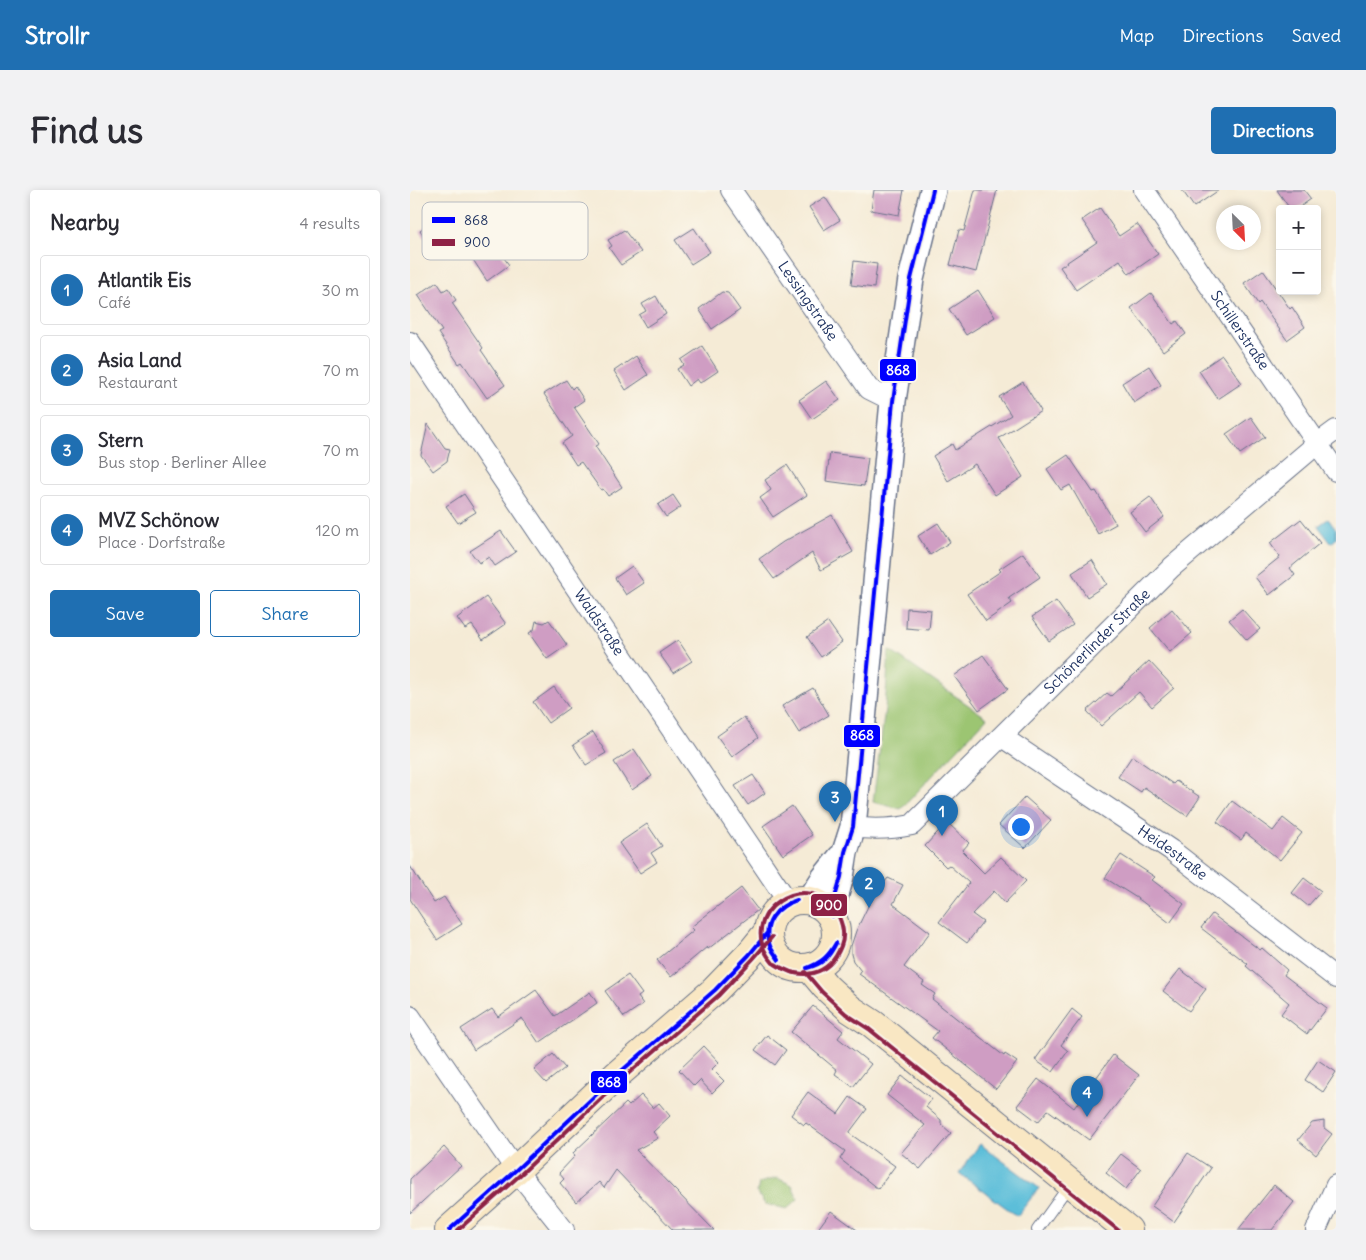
<!DOCTYPE html>
<html lang="en">
<head>
<meta charset="utf-8">
<style>
	:root { --surface:#fff; --page:#f2f2f3; --text:#2b2b33; --muted:#7c7c81; --line:#e1e1e2; --accent:#1f6fb2 }
	body { margin:0; font-family:Delius,sans-serif; background:var(--page); color:var(--text) }
	.controls { position:absolute; right:15px; top:15px; display:grid; overflow:hidden; border-radius:5px; box-shadow:0 2px 8px #0003 }
	.controls button { width:45px; height:45px; display:grid; place-items:center; padding:0; border:0; border-bottom:1px solid var(--line); background:var(--surface); color:var(--text); font:25px sans-serif }
	.compass { position:absolute; left:806px; top:15px; width:45px; height:45px; border-radius:50%; background:var(--surface); box-shadow:0 2px 8px #0003; rotate:156deg }
	.you { position:absolute; left:610px; top:636px; width:18px; height:18px; margin:-12px; border:4px solid #fff; border-radius:50%; background:#1a73e8; box-shadow:0 0 0 8px #1a73e833 }
	.badge { display:grid; place-items:center; width:32px; height:32px; border-radius:50%; background:var(--accent); color:#fff; font-size:16px; font-weight:700 }
	.pin { position:absolute; translate:-50% -41px; filter:drop-shadow(0 1px 2px #0008) }
	.pin::after { content:''; position:absolute; top:26px; width:18px; height:15px; background:inherit; clip-path:polygon(0 0,100% 0,50% 100%) }
	.list { margin:0; padding:0; list-style:none }
	h2 { display:flex; justify-content:space-between; align-items:center; height:65px; margin:0; padding:0 20px; font-size:21px }
	h2 small { font-size:16px; font-weight:400; color:var(--muted) }
	.list li { display:grid; grid-template-columns:32px 1fr auto; gap:15px; align-items:center; box-sizing:border-box; height:70px; margin:0 10px 10px; padding:0 10px; border:1px solid var(--line); border-radius:5px }
	.list b { display:block; font-size:19px; white-space:nowrap }
	.list p { margin:0; font-size:16px; white-space:nowrap; color:var(--muted) }
	.list em { font-size:16px; font-style:normal; color:var(--muted) }
	.actions { display:flex; gap:10px; padding:15px 20px }
	.actions a { flex:1; padding:11px 0; border:1px solid var(--accent); border-radius:5px; text-align:center; font-size:18px; color:var(--accent) }
	.actions .main { background:var(--accent); color:#fff }
	.map { position:relative; flex:none; width:926px; height:1040px; overflow:hidden; border-radius:5px }
	header { display:flex; align-items:center; gap:30px; box-sizing:border-box; height:70px; padding:0 25px; background:var(--accent); color:#fff }
	header strong { font-size:24px }
	nav { display:flex; gap:28px; margin-inline-start:auto; font-size:18px }
	.intro { display:flex; align-items:center; justify-content:space-between; box-sizing:border-box; height:120px; padding:0 30px }
	h1 { margin:0; font-size:35px }
	.button { padding:12px 22px; border-radius:5px; background:var(--accent); color:#fff; font-size:18px; font-weight:700 }
	main { display:flex; gap:30px; padding:0 30px }
	aside { flex:1; background:var(--surface); border-radius:5px; box-shadow:0 2px 8px #0003 }
	.map>svg:first-child { display:block }
	.green { fill:#9cc572; stroke:#5c7a68 }
	.water { fill:#5bbed9; stroke:#3b769c }
	.building { fill:#cf9dc3 }
	.lines { fill:none; stroke-linecap:round; stroke-linejoin:round }
	.service-casing { stroke:#677188; stroke-width:12 }
	.minor-casing { stroke:#677188; stroke-width:22 }
	.tertiary-casing { stroke:#677188; stroke-width:28 }
	.secondary-casing { stroke:#677188; stroke-width:30 }
	.service { stroke:#fff; stroke-width:10 }
	.minor { stroke:#fff; stroke-width:20 }
	.tertiary { stroke:#fff; stroke-width:25 }
	.secondary { stroke:#f9e7c3; stroke-width:28 }
	.bus-1-casing { stroke:#fbf7ec; stroke-width:8 }
	.bus-2-casing { stroke:#fbf7ec; stroke-width:8 }
	.bus-1 { stroke:#00f; stroke-width:4 }
	.bus-2 { stroke:#8e2145; stroke-width:4 }
	.labels { text-anchor:middle; stroke-width:5; stroke-linejoin:round; paint-order:stroke }
	.street-label { font-size:15px; fill:#1b2f5e; stroke:#fbf7ec }
	.key { fill:#fbf7ec; stroke:#b8bbc1; stroke-width:1 }
	.key-label { font-size:14px; fill:#1b2f5e }
	.line-badge { stroke:#fbf7ec; stroke-width:2 }
	.badge-label { font-size:14px; text-anchor:middle; font-weight:bold; fill:#fff }
</style>
</head>
<body>
<header>
<strong>Strollr</strong>
<nav><a>Map</a><a>Directions</a><a>Saved</a></nav>
</header>
<div class="intro"><h1>Find us</h1><a class="button">Directions</a></div>
<main>
<aside>
<h2>Nearby<small>4 results</small></h2>
<ul class="list">
<li><span class="badge">1</span><div><b>Atlantik Eis</b><p>Café</p></div><em>30 m</em></li>
<li><span class="badge">2</span><div><b>Asia Land</b><p>Restaurant</p></div><em>70 m</em></li>
<li><span class="badge">3</span><div><b>Stern</b><p>Bus stop · Berliner Allee</p></div><em>70 m</em></li>
<li><span class="badge">4</span><div><b>MVZ Schönow</b><p>Place · Dorfstraße</p></div><em>120 m</em></li>
</ul>
<div class="actions"><a class="main">Save</a><a>Share</a></div>
</aside>
<div class="map">
<svg width="926" height="1040" viewBox="0 0 926 1040">
	<rect width="100%" height="100%" fill="#fbf7ec"/>
	<filter id="ink" filterUnits="userSpaceOnUse"><feTurbulence type="fractalNoise" baseFrequency=".02" numOctaves="2"/><feDisplacementMap in="SourceGraphic" scale="10" xChannelSelector="R" yChannelSelector="G"/><feConvolveMatrix kernelMatrix="1 2 1 2 8 2 1 2 1" color-interpolation-filters="sRGB"/></filter>
	<filter id="wash" filterUnits="userSpaceOnUse"><feTurbulence type="fractalNoise" baseFrequency=".0096" numOctaves="4" result="noise"/><feDisplacementMap in="SourceGraphic" scale="20" xChannelSelector="R" yChannelSelector="G"/><feGaussianBlur stdDeviation="1.12" result="paint"/><feColorMatrix in="noise" values="0 0 0 0 0 0 0 0 0 0 0 0 0 0 0 0 0 1.4 0 .05"/><feComposite in="paint" operator="in"/></filter>
	<g filter="url(#wash)">
		<rect width="100%" height="100%" fill="#f5ebd6"/>
		<!-- green -->
		<path class="green" d="M 479,460 L 577,528 L 491,619 L 463,612 L 475,519 Z
			M 367,988 L 382,995 L 388,1009 L 377,1019 L 355,1014 L 347,1003 L 349,993 Z"/>
		<!-- water -->
		<path class="water" d="M 918,329 L 926,339 L 926,349 L 921,353 L 908,336 Z
			M 570,954 L 629,998 L 607,1026 L 549,983 Z"/>
		<g id="blocks">
			<!-- building -->
			<path class="building" d="M 464,0 L 494,0 L 489,25 L 461,20 Z
				M 565,0 L 587,0 L 566,82 L 540,75 L 549,40 L 554,41 Z
				M 772,0 L 809,0 L 784,17 Z
				M 867,0 L 894,0 L 901,9 L 887,19 L 880,19 Z
				M 415,7 L 430,30 L 414,40 L 399,17 Z
				M 690,18 L 709,46 L 727,34 L 748,64 L 719,84 L 710,70 L 666,100 L 650,77 L 687,52 L 672,30 Z
				M 25,30 L 37,49 L 37,54 L 25,63 L 10,40 Z
				M 284,38 L 300,62 L 281,74 L 265,50 Z
				M 214,40 L 231,62 L 211,75 L 199,58 L 202,56 L 198,50 Z
				M 80,56 L 86,65 L 90,62 L 99,75 L 77,91 L 62,68 Z
				M 444,71 L 467,74 L 464,98 L 441,95 Z
				M 853,80 L 880,119 L 882,117 L 895,137 L 877,150 L 850,112 L 848,114 L 834,93 Z
				M 27,92 L 33,101 L 38,98 L 46,110 L 42,113 L 73,158 L 71,160 L 95,195 L 77,208 L 52,172 L 49,174 L 28,143 L 32,141 L 8,105 Z
				M 568,100 L 585,127 L 556,145 L 539,119 Z
				M 312,102 L 318,103 L 330,120 L 302,139 L 289,119 Z
				M 741,103 L 763,134 L 767,131 L 776,144 L 753,161 L 721,118 Z
				M 246,106 L 256,124 L 236,137 L 229,125 L 236,121 L 232,114 Z
				M 292,156 L 308,181 L 290,193 L 287,189 L 278,196 L 267,179 L 274,175 L 271,170 Z
				M 812,165 L 832,193 L 808,209 L 789,181 Z
				M 226,166 L 238,185 L 216,200 L 204,181 Z
				M 739,176 L 751,195 L 724,213 L 712,193 Z
				M 156,190 L 162,199 L 165,196 L 174,210 L 164,217 L 189,254 L 185,256 L 212,297 L 198,306 L 193,299 L 191,300 L 171,272 L 166,275 L 152,253 L 162,246 L 134,204 Z
				M 416,191 L 430,210 L 402,229 L 389,210 Z
				M 613,192 L 631,221 L 589,248 L 613,287 L 585,305 L 565,274 L 538,291 L 523,266 L 542,254 L 545,260 L 601,225 L 589,207 Z
				M 841,227 L 855,247 L 830,264 L 816,244 Z
				M 18,234 L 35,258 L 40,259 L 37,271 L 23,281 L 11,265 Z
				M 420,263 L 458,268 L 454,296 L 416,291 Z
				M 658,265 L 683,302 L 686,301 L 706,334 L 688,344 L 660,295 L 651,300 L 637,279 Z
				M 377,275 L 397,305 L 363,327 L 350,308 L 361,300 L 355,290 Z
				M 54,304 L 66,322 L 48,333 L 36,316 Z
				M 263,305 L 271,317 L 256,327 L 248,315 Z
				M 740,307 L 754,327 L 735,342 L 720,322 Z
				M 422,325 L 443,362 L 411,380 L 402,363 L 364,389 L 349,369 L 373,352 Z
				M 891,329 L 910,353 L 880,378 L 885,385 L 859,405 L 845,387 L 870,367 L 860,353 Z
				M 528,333 L 540,352 L 520,365 L 508,346 Z
				M 91,341 L 106,362 L 85,376 L 79,367 L 69,373 L 60,361 Z
				M 613,363 L 630,387 L 599,408 L 602,413 L 576,431 L 557,404 L 591,381 L 589,379 Z
				M 682,370 L 697,394 L 677,407 L 662,383 Z
				M 222,376 L 234,393 L 216,405 L 205,388 Z
				M 76,407 L 96,434 L 73,450 L 62,435 L 55,439 L 47,428 Z
				M 646,411 L 663,435 L 639,451 L 622,427 Z
				M 497,418 L 521,420 L 519,440 L 496,438 Z
				M 762,419 L 782,443 L 760,462 L 740,438 Z
				M 832,419 L 850,439 L 837,450 L 819,430 Z
				M 139,430 L 157,455 L 137,469 L 119,443 L 124,440 L 126,431 L 134,433 Z
				M 418,432 L 432,452 L 411,467 L 397,447 Z
				M 268,450 L 282,471 L 263,483 L 249,463 Z
				M 573,465 L 598,499 L 569,520 L 544,486 Z
				M 739,471 L 764,498 L 742,517 L 729,502 L 691,536 L 677,521 L 697,503 L 701,506 Z
				M 144,497 L 159,518 L 138,533 L 123,512 Z
				M 403,498 L 419,525 L 389,543 L 372,516 Z
				M 334,527 L 348,548 L 322,567 L 307,546 Z
				M 183,542 L 196,563 L 176,575 L 163,555 Z
				M 224,559 L 242,586 L 222,600 L 204,572 Z
				M 722,566 L 763,594 L 766,591 L 790,607 L 777,626 L 734,597 L 731,602 L 708,587 Z
				M 343,585 L 355,603 L 338,615 L 325,596 Z
				M 615,607 L 641,630 L 615,658 L 589,635 Z
				M 822,611 L 863,641 L 873,628 L 892,643 L 870,670 L 836,643 L 831,650 L 807,632 Z
				M 382,616 L 402,645 L 373,665 L 353,636 Z
				M 537,632 L 559,653 L 552,661 L 574,683 L 591,667 L 616,691 L 595,713 L 584,701 L 562,724 L 573,732 L 557,753 L 529,732 L 559,693 L 539,675 L 536,677 L 515,656 Z
				M 237,634 L 252,656 L 241,663 L 247,672 L 230,683 L 209,653 Z
				M 711,665 L 745,687 L 742,690 L 774,714 L 760,733 L 730,710 L 695,688 Z
				M 0,676 L 24,713 L 34,707 L 52,734 L 27,750 L 0,709 Z
				M 478,688 L 493,695 L 483,714 L 520,742 L 494,777 L 514,792 L 512,795 L 525,804 L 522,809 L 594,866 L 595,864 L 607,872 L 586,899 L 522,848 L 528,841 L 449,784 L 451,781 L 443,771 L 441,764 L 441,756 L 446,741 L 462,708 Z
				M 894,688 L 911,701 L 898,716 L 882,703 Z
				M 331,698 L 348,720 L 298,759 L 297,757 L 261,787 L 247,770 L 284,740 L 281,737 Z
				M 802,724 L 850,760 L 852,758 L 877,780 L 874,785 L 917,818 L 897,844 L 871,824 L 879,813 L 836,776 L 838,774 L 791,738 Z
				M 770,779 L 796,799 L 779,821 L 753,801 Z
				M 218,785 L 232,804 L 228,807 L 233,814 L 214,827 L 195,801 Z
				M 126,800 L 145,826 L 180,802 L 187,813 L 129,853 L 112,828 L 64,860 L 51,839 L 82,819 L 88,827 Z
				M 403,816 L 433,841 L 428,848 L 461,874 L 443,897 L 425,884 L 427,880 L 381,842 Z
				M 662,819 L 672,827 L 651,855 L 658,861 L 643,882 L 625,870 Z
				M 357,845 L 376,860 L 365,875 L 345,860 Z
				M 294,856 L 309,872 L 302,879 L 314,891 L 302,903 L 290,890 L 284,896 L 269,880 Z
				M 143,864 L 155,878 L 136,893 L 124,880 Z
				M 703,865 L 729,885 L 679,950 L 638,920 L 628,932 L 607,916 L 628,889 L 664,918 Z
				M 908,870 L 926,882 L 913,902 L 895,890 Z
				M 492,886 L 522,909 L 516,917 L 531,930 L 531,934 L 541,943 L 510,979 L 491,963 L 515,935 L 477,905 Z
				M 398,902 L 428,924 L 440,907 L 457,919 L 439,943 L 485,976 L 468,999 L 430,969 L 435,961 L 396,933 L 394,935 L 381,925 Z
				M 231,905 L 243,918 L 249,913 L 260,926 L 243,942 L 248,948 L 226,960 L 304,1040 L 263,1040 L 206,980 L 194,998 L 189,992 L 166,1012 L 150,993 L 154,989 L 149,983 L 165,966 L 163,963 L 216,913 L 219,916 Z
				M 914,931 L 914,938 L 922,944 L 906,965 L 888,950 L 902,933 Z
				M 34,957 L 51,976 L 0,1023 L 0,989 Z
				M 778,963 L 801,978 L 764,1032 L 742,1016 Z
				M 711,964 L 731,979 L 716,999 L 696,983 Z
				M 864,995 L 884,1012 L 862,1040 L 828,1040 Z
				M 421,1021 L 447,1040 L 407,1040 Z"/>
		</g>
	</g>
	<g filter="url(#ink)">
		<use href="#blocks" fill-opacity="0" stroke="#677188" stroke-width="1"/>
		<g class="lines">
			<!-- service casing -->
			<g class="service-casing">
				<path id="service" d="M 627,1040 L 660,994"/>
			</g>
			<!-- minor casing -->
			<g class="minor-casing">
				<g id="minor">
					<path id="s1" d="M 321,0 L 459,199 L 483,211"/>
					<path id="s2" d="M 734,0 L 926,281"/>
					<path id="s3" d="M 0,152 L 378,712"/>
					<path id="s4" d="M 592,547 L 761,660 L 926,788"/>
					<path id="s5" d="M 443,637 C 463,640 482,639 502,635 L 762,377 L 907,254 L 926,240"/>
					<path d="M 0,826 L 106,980 L 154,1040"/>
					<path d="M 906,1040 L 926,995"/>
				</g>
			</g>
			<!-- tertiary casing -->
			<g class="tertiary-casing">
				<path id="tertiary" d="M 400,710 L 414,688 L 430,668
					M 422,726 L 423,714 L 431,687 L 435,662 L 443,637 L 483,211 L 501,89 L 523,0"/>
			</g>
			<!-- secondary casing -->
			<g class="secondary-casing">
				<path id="secondary" d="M358 744a34 34 0 1 1 68 0a34 34 0 1 1-68 0Z
					M 400,778 L 416,797 L 440,819 L 463,834 L 718,1040
					M 39,1040 L 106,980 L 208,884 L 305,800 L 339,765 L 357,743"/>
			</g>
			<!-- service -->
			<use href="#service" class="service"/>
			<!-- minor -->
			<use href="#minor" class="minor"/>
			<!-- tertiary -->
			<use href="#tertiary" class="tertiary"/>
			<!-- secondary -->
			<use href="#secondary" class="secondary"/>
			<!-- bus-1 casing -->
			<g class="bus-1-casing">
				<path id="bus-1" d="M 422,726 L 423,714 L 431,687 L 435,662 L 443,637 L 483,211 L 501,89 L 523,0
					M 369,770 C 366,765 362,761 360,756 C 351,734 367,716 387,710
					M 397,778 C 413,774 419,767 426,753
					M 397,778 C 412,772 418,767 426,753
					M 39,1040 L 106,980 L 208,884 L 305,800 L 339,765 L 357,743"/>
			</g>
			<!-- bus-2 casing -->
			<g class="bus-2-casing">
				<path id="bus-2" d="M 363,773 C 320,725 401,671 429,727 C 433,736 435,746 431,756 C 419,787 390,791 365,774
					M 395,782 L 412,802 L 436,824 L 459,839 L 708,1040
					M 48,1040 L 110,985 L 212,889 L 309,805 L 343,769 L 362,747"/>
			</g>
			<!-- bus-1 -->
			<use href="#bus-1" class="bus-1"/>
			<!-- bus-2 -->
			<use href="#bus-2" class="bus-2"/>
		</g>
	</g>
	<g class="labels">
		<!-- street labels -->
		<g class="street-label">
			<text dy="5" stroke="none"><textPath href="#s1" startOffset="135">Lessingstraße</textPath></text>
			<text dy="5" stroke="none"><textPath href="#s2" startOffset="170">Schillerstraße</textPath></text>
			<text dy="5" stroke="none"><textPath href="#s3" startOffset="338">Waldstraße</textPath></text>
			<text dy="5" stroke="none"><textPath href="#s5" startOffset="320">Schönerlinder Straße</textPath></text>
			<text dy="5" stroke="none"><textPath href="#s4" startOffset="206">Heidestraße</textPath></text>
		</g>
	</g>
	<!-- legend -->
	<rect x="12" y="12" width="166" height="58" rx="8" class="key"/>
	<rect x="22" y="27" width="23" height="6" fill="#00f"/>
	<rect x="22" y="49" width="23" height="7" fill="#8e2145"/>
	<g class="key-label">
		<text x="54" y="35">868</text>
		<text x="54" y="57">900</text>
	</g>
	<g class="line-badge">
		<rect x="469" y="168" width="38" height="24" rx="5" fill="#00f"/>
		<rect x="433" y="534" width="38" height="24" rx="5" fill="#00f"/>
		<rect x="400" y="703" width="38" height="24" rx="5" fill="#8e2145"/>
		<rect x="180" y="880" width="38" height="24" rx="5" fill="#00f"/>
	</g>
	<g class="badge-label">
		<text x="488" y="185">868</text>
		<text x="452" y="550">868</text>
		<text x="419" y="720">900</text>
		<text x="199" y="897">868</text>
	</g>
</svg>
<div class="controls">
<button>+</button>
<button>−</button>
</div>
<svg class="compass" viewBox="-18 -18 36 36"><path d="M0-13l5 13h-10z" fill="#e53935"/><path d="M0 13l5-13h-10z" fill="#7c7c81"/></svg>
<div class="you"></div>
<div class="pin badge" style="left:532px;top:646px">1</div>
<div class="pin badge" style="left:459px;top:718px">2</div>
<div class="pin badge" style="left:425px;top:632px">3</div>
<div class="pin badge" style="left:677px;top:927px">4</div>
</div>
</main>
</body>
</html>
